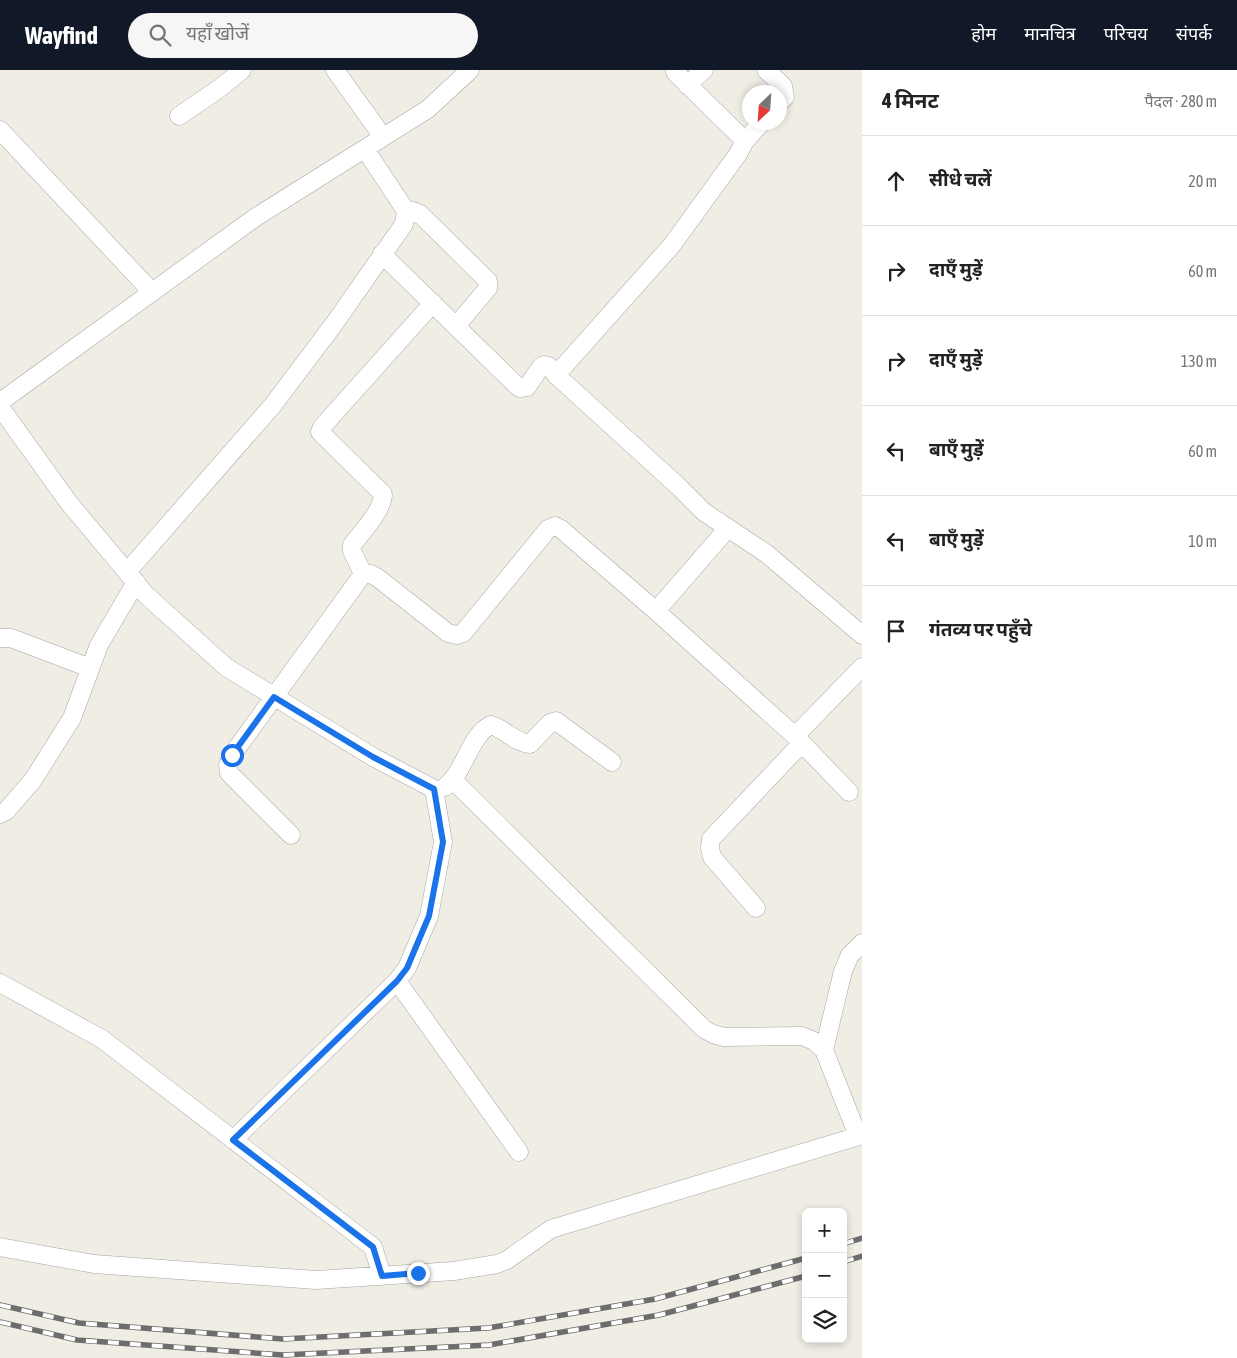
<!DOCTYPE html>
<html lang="hi">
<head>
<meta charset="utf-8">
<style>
	:root { --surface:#fff; --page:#f6f6f6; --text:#222; --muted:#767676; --line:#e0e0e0; --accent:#111827 }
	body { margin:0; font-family:"Asap Condensed","Noto Sans Devanagari",sans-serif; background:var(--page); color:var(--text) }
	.controls { position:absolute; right:15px; bottom:15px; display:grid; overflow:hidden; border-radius:8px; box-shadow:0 2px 8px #0003 }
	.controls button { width:45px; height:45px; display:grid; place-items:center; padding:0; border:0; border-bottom:1px solid var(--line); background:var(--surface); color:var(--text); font:25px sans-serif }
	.compass { position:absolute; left:742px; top:15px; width:45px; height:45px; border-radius:50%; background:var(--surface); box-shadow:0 2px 8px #0003; rotate:205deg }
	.stop { position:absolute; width:15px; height:15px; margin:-11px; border:4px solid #1a73e8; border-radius:50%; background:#fff }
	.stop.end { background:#1a73e8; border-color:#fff; box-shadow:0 1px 5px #0008 }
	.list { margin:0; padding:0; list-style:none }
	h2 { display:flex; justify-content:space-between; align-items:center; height:65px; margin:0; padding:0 20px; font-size:21px }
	h2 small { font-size:16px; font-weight:400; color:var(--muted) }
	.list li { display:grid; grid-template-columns:32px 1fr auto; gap:15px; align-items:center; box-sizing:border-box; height:90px; padding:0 20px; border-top:1px solid var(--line) }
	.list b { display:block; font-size:19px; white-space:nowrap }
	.list em { font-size:16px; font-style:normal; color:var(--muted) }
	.icon { flex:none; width:28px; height:28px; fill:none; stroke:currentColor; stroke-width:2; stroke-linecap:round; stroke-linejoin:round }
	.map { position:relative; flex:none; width:862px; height:1288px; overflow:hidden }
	header { display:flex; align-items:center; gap:30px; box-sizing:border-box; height:70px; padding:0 25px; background:var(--accent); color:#fff }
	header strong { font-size:24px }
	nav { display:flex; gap:28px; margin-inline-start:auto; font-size:18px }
	.search { width:350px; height:45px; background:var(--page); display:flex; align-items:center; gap:12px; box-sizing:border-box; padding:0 18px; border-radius:28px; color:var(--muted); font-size:19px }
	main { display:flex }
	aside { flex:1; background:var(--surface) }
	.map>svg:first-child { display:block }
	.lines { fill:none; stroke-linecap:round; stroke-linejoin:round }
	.minor-casing { stroke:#a6a6a6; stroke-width:19 }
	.minor { stroke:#fff; stroke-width:18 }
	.rail-casing { stroke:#6d6d6d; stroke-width:5.5 }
	.rail { stroke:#fff; stroke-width:4; stroke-dasharray:11; stroke-linecap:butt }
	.route { stroke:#1a73e8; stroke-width:6 }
</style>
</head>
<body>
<header>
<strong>Wayfind</strong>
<div class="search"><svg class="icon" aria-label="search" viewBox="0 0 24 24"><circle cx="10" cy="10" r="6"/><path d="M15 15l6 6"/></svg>यहाँ खोजें</div>
<nav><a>होम</a><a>मानचित्र</a><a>परिचय</a><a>संपर्क</a></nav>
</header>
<main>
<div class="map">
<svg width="862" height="1288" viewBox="0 0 862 1288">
	<rect width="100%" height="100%" fill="#f0ede4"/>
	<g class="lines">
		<!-- minor casing -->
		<g class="minor-casing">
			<path id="minor" d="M 335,0 L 383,67
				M 766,0 L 783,16 L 785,27 L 780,32
				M 675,2 L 745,71
				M 687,15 L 704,0
				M 179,46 L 220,18 L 242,0
				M 0,60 L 152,222
				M 406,141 L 413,141 L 420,144 L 488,211 L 488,218 L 456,256
				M 382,184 L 517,316 L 520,318 L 527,317 L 540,298 L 544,295 L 549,296 L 556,305 L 679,417 L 704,442 L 767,484 L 862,565
				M 556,305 L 672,175 L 738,84 L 745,71 L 762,52
				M 0,332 L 256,147 L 428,39 L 470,0
				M 0,337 L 69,433 L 146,525 L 226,597 L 373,687 L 434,719 L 443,772 L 429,846 L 407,898 L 397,911 L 233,1070
				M 127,502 L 273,335 L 334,254 L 404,154 L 406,141 L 365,79
				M 363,504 L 352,481 L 352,475 C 362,462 383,440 383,424 L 320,362 L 322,357 L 433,233
				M 656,541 L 728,458
				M 0,568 L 11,568 L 90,598
				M 795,666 L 862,597
				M 454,711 L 704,959 L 713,964 L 724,967 L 802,966 L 814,971 L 824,980 L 858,1066
				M 445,717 C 465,702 470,664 491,655 C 505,659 515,673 530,674 L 550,653 L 556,651 L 612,692
				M 0,744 L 6,741 L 33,710 L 72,648 L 99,575 L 136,512
				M 291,765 L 229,703 L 228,695 L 232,685 L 363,504 L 371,504 L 378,508 L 448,563 L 457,565 L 463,563 L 548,459 L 555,456 L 561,459 L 656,541 L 795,666 L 849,722
				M 756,838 L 712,787 L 710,778 L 711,769 L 802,673
				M 397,911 L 519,1082
				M 0,913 L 102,969 L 373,1177 L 382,1206
				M 824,980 L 843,901 L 850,885 L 862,873
				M 0,1177 L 94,1194 L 316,1210 L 454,1201 L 497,1194 L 507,1190 L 551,1159 L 862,1065"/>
		</g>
		<!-- minor -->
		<use href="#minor" class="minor"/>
		<!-- rail casing -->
		<g class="rail-casing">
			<path id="rail" d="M 843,1174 L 862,1168
				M 843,1192 L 862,1186
				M 0,1235 L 79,1253 L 283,1269 L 488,1258 L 655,1229 L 806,1188
				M 0,1252 L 77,1270 L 283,1285 L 489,1275 L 659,1245 L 806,1206"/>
		</g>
		<!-- rail -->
		<use href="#rail" class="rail"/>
	</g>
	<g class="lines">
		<!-- route -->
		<path class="route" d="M 232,685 L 274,627 L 373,687 L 434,719 L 443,772 L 429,846 L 407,898 L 397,911 L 233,1070 L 373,1177 L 382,1206 L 418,1203"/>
	</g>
</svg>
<div class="controls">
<button>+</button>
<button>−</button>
<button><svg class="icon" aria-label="layers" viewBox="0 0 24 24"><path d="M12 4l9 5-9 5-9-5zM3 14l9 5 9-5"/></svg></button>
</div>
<svg class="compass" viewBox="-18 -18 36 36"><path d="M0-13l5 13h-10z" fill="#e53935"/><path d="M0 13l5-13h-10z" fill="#767676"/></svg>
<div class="stop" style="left:232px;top:685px"></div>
<div class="stop end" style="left:418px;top:1203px"></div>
</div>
<aside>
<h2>4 मिनट<small>पैदल · 280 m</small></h2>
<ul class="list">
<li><svg class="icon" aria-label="ahead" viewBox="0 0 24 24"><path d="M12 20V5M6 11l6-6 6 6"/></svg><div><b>सीधे चलें</b></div><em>20 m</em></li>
<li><svg class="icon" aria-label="right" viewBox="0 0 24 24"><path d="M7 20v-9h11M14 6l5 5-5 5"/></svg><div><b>दाएँ मुड़ें</b></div><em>60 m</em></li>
<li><svg class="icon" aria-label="right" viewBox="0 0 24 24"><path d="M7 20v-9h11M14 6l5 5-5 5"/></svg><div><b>दाएँ मुड़ें</b></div><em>130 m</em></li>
<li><svg class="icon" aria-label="left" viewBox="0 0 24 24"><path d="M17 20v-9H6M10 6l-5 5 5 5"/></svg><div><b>बाएँ मुड़ें</b></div><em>60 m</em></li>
<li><svg class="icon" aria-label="left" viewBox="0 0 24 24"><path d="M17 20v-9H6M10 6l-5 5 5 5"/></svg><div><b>बाएँ मुड़ें</b></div><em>10 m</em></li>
<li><svg class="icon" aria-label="arrive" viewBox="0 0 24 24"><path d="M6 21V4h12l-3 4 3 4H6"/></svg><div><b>गंतव्य पर पहुँचे</b></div></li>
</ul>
</aside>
</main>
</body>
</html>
